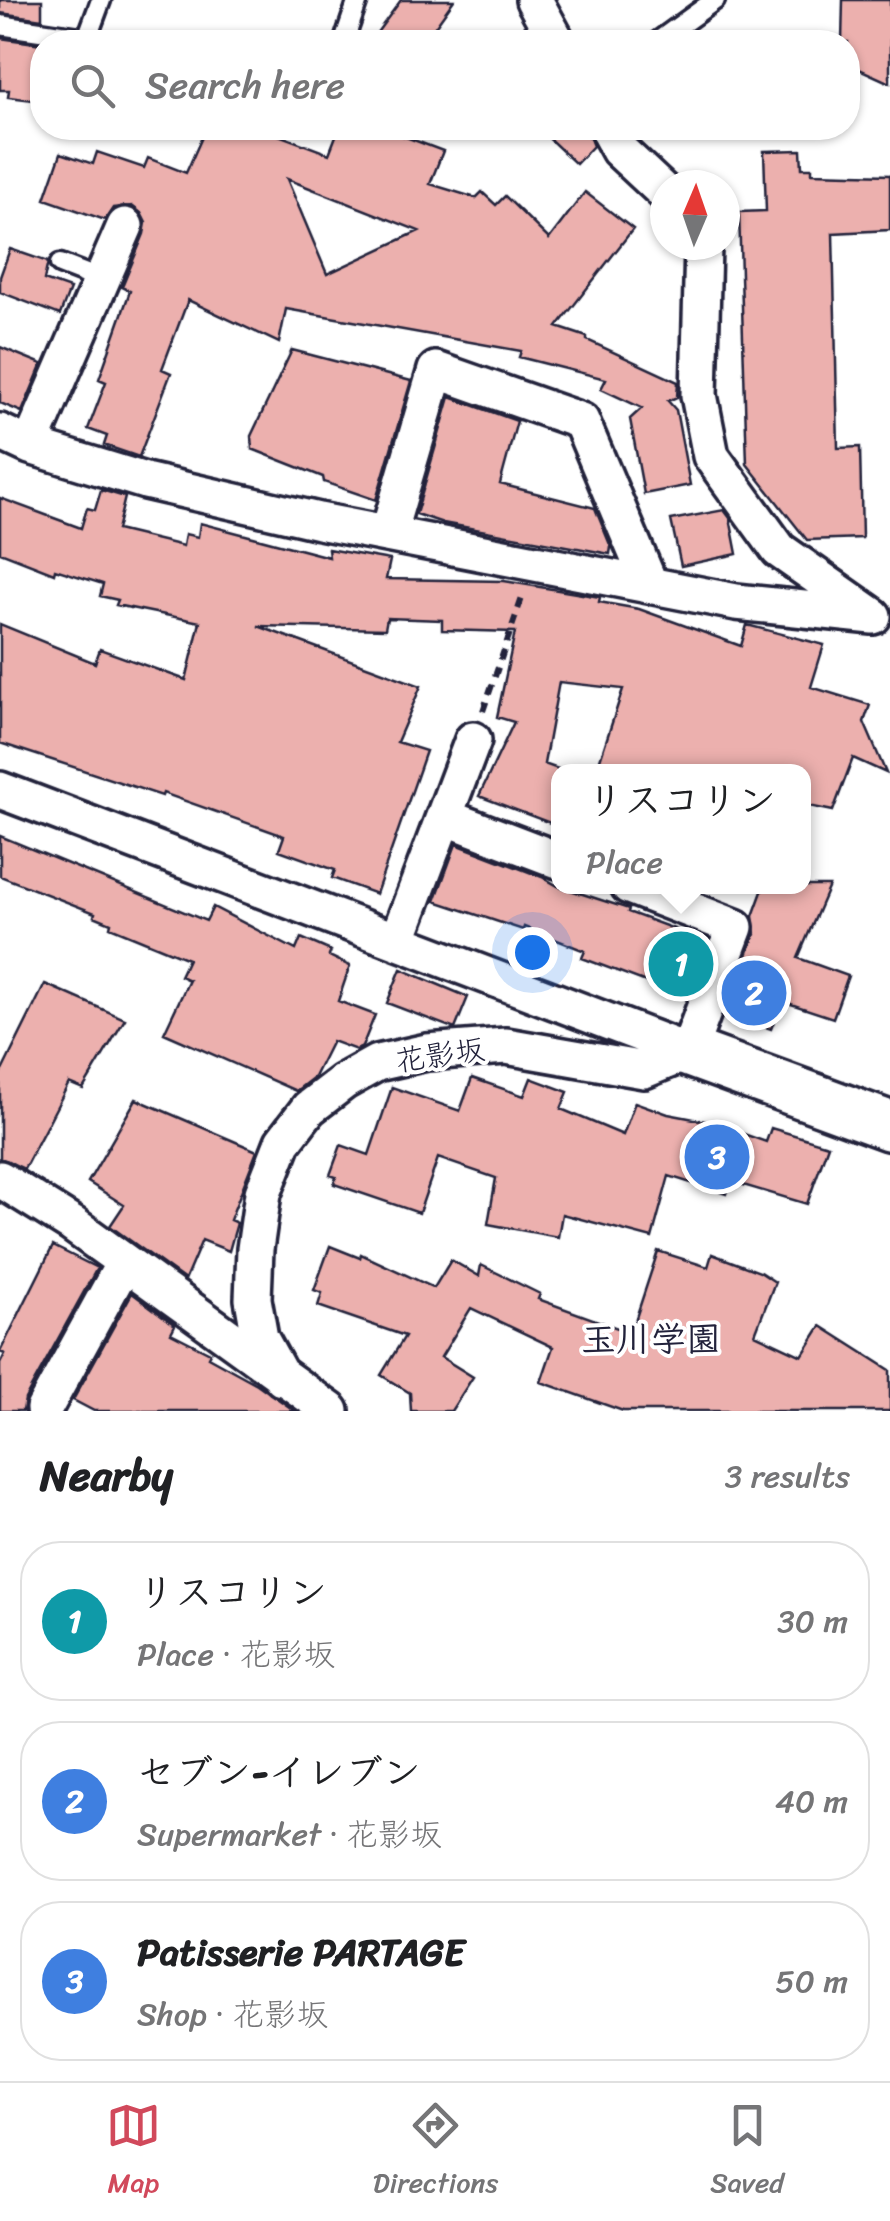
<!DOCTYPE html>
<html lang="en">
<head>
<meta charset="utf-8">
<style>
	:root { --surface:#fff; --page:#f2f2f2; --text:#202124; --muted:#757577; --line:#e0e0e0; --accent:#d1495b }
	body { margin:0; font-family:Sriracha,"Klee One",sans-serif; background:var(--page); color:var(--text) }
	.compass { position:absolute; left:650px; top:170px; width:90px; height:90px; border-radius:50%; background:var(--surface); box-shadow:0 2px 8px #0004; rotate:2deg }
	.you { position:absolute; left:532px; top:952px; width:35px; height:35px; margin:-25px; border:8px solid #fff; border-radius:50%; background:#1a73e8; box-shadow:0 0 0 15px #1a73e833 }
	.badge { display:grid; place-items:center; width:65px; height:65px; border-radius:50%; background:var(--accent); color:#fff; font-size:32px; font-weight:700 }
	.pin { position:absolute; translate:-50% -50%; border:5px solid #fff; box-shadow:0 2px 10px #0006 }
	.popup { position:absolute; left:551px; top:764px; width:260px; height:130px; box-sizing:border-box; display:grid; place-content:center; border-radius:20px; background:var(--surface); filter:drop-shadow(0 2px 8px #0005); font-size:32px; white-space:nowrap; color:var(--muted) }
	.popup b { font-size:38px; color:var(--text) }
	.popup::after { content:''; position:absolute; left:50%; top:100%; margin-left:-20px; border:20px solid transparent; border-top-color:var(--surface) }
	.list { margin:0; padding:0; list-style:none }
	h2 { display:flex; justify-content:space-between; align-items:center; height:130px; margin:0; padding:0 40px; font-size:42px }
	h2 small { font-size:32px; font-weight:400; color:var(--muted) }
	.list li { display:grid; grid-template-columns:65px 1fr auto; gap:30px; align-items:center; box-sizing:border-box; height:160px; margin:0 20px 20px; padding:0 20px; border:2px solid var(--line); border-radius:40px }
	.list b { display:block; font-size:38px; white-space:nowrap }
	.list p { margin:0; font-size:32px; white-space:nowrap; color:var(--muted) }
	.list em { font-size:32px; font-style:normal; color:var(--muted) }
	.icon { flex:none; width:55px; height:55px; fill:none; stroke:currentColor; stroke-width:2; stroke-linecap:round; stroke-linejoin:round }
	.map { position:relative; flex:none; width:890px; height:1411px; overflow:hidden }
	.search { position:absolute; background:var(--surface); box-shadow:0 2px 8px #0004; left:30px; right:30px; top:30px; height:110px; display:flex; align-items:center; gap:25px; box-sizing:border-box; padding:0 35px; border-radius:40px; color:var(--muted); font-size:38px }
	.sheet { height:670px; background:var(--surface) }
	nav { display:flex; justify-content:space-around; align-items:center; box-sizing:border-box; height:140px; border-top:2px solid var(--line); background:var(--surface); font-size:28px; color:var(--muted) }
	nav a { display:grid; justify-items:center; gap:5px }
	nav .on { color:var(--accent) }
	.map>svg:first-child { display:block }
	.building { fill:#ecb0ae; stroke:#22223b; stroke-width:2.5; fill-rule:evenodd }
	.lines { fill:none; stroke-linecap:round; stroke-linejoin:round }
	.lane-casing { stroke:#22223b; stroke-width:25 }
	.street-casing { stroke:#22223b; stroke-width:42 }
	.secondary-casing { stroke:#22223b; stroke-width:55 }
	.path { stroke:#22223b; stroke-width:6; stroke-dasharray:10 8; stroke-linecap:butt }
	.lane { stroke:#fff; stroke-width:18 }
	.street { stroke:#fff; stroke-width:35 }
	.secondary { stroke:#fff; stroke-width:48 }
	.labels { text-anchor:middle; stroke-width:8; stroke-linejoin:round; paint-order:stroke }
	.street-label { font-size:30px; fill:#22223b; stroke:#fff }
	.quarter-label { font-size:35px; font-weight:bold; fill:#22223b; stroke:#fff }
</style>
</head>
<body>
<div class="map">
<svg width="890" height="1411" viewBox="0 0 890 1411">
	<rect width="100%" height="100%" fill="#fff"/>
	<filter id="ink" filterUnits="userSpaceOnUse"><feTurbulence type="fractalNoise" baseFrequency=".01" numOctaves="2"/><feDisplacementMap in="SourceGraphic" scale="20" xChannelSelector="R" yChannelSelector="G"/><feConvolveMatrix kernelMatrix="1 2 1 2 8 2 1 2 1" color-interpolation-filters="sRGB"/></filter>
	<g filter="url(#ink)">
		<!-- building -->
		<path class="building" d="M 0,0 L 42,0 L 42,19 L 0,13 Z
			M 401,0 L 454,0 L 424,42 L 370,42 Z
			M 843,0 L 890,0 L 890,83 L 848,64 L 848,42 L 842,42 Z
			M 0,38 L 42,44 L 42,101 L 8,97 L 9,90 L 0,90 Z
			M 206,128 L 260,128 L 329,154 L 339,128 L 382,128 L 443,151 L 430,184 L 476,198 L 482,192 L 496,205 L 505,196 L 549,239 L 585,192 L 633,229 L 557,327 L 587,337 L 587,340 L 678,382 L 677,397 L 668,401 L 676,410 L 690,485 L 644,494 L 630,419 L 642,408 L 601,389 L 606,379 L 519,357 L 521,351 L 286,309 L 279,343 L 188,300 L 162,369 L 171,373 L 139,457 L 104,445 L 107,436 L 88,429 L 106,382 L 99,379 L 130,291 L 122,287 L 144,234 L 146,223 L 141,213 L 132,206 L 113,208 L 105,220 L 45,199 L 61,153 L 93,164 L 97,152 L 144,168 L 148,158 L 186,173 ZM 287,179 L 419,231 L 327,274 Z
			M 538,128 L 586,128 L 593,146 L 576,164 Z
			M 801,150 L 802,168 L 812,168 L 812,173 L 890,175 L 890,230 L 833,233 L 838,448 L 860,447 L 862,538 L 807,540 L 747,464 L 739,212 L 766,211 L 764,151 Z
			M 10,249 L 48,262 L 44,280 L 70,289 L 60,315 L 0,292 L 0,277 Z
			M 0,347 L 42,364 L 22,412 L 0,403 Z
			M 292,350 L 411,381 L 376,500 L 324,482 L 323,477 L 252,449 L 251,436 Z
			M 450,397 L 517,421 L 500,484 L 595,508 L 611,547 L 610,554 L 443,523 L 416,514 Z
			M 101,490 L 125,497 L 117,530 L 183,546 L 185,534 L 198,537 L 200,523 L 329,557 L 328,549 L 390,560 L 386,579 L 504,581 L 600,597 L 599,602 L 639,609 L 741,646 L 747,625 L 824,645 L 811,687 L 870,705 L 864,722 L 886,773 L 853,758 L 833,811 L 804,805 L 804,772 L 596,772 L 623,689 L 559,682 L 544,764 L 558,769 L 558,826 L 479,796 L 514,722 L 497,717 L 515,632 L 442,630 L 442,620 L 387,618 L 385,629 L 258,626 L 421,686 L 397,742 L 426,751 L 376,894 L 332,878 L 335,870 L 279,850 L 284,836 L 163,793 L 162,796 L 0,743 L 0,624 L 95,663 L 100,649 L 186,680 L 200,622 L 116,605 L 118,600 L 100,596 L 103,584 L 55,569 L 54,573 L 0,552 L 0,498 L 81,528 L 87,508 L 95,510 Z
			M 724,510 L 730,518 L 737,554 L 681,566 L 671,520 Z
			M 0,836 L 206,921 L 213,907 L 296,950 L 301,938 L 331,951 L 329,956 L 350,966 L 338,1001 L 375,1015 L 362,1047 L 356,1050 L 332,1041 L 314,1077 L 296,1091 L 164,1033 L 189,980 L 180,976 L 188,959 L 110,927 L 111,923 L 94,916 L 95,913 L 0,876 Z
			M 456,844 L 542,877 L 558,886 L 629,909 L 628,912 L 707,941 L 686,997 L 582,958 L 585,951 L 524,927 L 523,930 L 435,901 Z
			M 764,886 L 829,886 L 798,958 L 848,976 L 833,1018 L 782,1001 L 771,1029 L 725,1013 L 755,934 L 753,916 Z
			M 401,969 L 468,997 L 455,1029 L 387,1003 Z
			M 45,984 L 125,1019 L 83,1089 L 69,1083 L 24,1169 L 0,1158 L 0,1075 Z
			M 472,1078 L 524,1096 L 531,1078 L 568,1092 L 561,1109 L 623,1135 L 635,1102 L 668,1114 L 710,1122 L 766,1142 L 771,1128 L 828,1145 L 807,1204 L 730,1181 L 726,1194 L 669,1176 L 652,1238 L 562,1214 L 558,1237 L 488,1224 L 496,1178 L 438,1158 L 419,1213 L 334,1184 L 336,1177 L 330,1175 L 341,1145 L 369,1155 L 392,1087 L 460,1111 Z
			M 136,1099 L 257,1151 L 230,1220 L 237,1223 L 229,1251 L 202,1240 L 185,1280 L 110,1226 L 124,1205 L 88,1182 Z
			M 53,1246 L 97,1268 L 25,1399 L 23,1411 L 0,1411 L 0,1364 L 5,1354 L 0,1352 Z
			M 330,1246 L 360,1258 L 361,1254 L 434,1288 L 451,1260 L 479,1276 L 481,1265 L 540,1294 L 538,1299 L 631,1333 L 658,1251 L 708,1267 L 712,1254 L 760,1272 L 775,1282 L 755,1334 L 802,1356 L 821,1326 L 890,1370 L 890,1411 L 623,1411 L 541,1382 L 553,1347 L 471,1308 L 441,1357 L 473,1377 L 451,1411 L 411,1411 L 410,1393 L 381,1375 L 405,1336 L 318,1306 L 322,1293 L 314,1290 Z
			M 132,1293 L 175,1325 L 171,1333 L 210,1353 L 208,1357 L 257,1384 L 295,1411 L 94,1411 L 73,1400 Z"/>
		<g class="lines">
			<!-- lane casing -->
			<g class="lane-casing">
				<path id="lane" d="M 0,25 L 87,38 L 101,0
					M 344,41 L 358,0
					M 657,42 L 715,0
					M 60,264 L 101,280"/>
			</g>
			<!-- street casing -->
			<g class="street-casing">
				<path id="street" d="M 534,0 L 557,42
					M 607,128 L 619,150 L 665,193
					M 703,245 L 699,395 L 711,456 L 779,550 L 873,616
					M 0,432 L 30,446 L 145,481 L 319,521 L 736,602 L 873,616
					M 30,446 L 125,226
					M 388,534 L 436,370 L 581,421 L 650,585
					M 0,790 L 688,1052
					M 445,817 L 558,860
					M 629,886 L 735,927 L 688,1052
					M 397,941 L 473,740
					M 0,1179 L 72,1224 L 331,1411
					M 282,1378 L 260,1338 L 253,1299 L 255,1249 L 263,1193 L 283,1142 L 309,1108 L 343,1082 L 377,1063 L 427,1052 L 506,1046 L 644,1070 L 688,1052
					M 44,1409 L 124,1263"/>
			</g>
			<!-- secondary casing -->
			<g class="secondary-casing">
				<path id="secondary" d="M 688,1052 L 890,1126"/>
			</g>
			<!-- path -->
			<path class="path" d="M 483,711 L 523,595"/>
			<!-- lane -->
			<use href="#lane" class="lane"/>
			<!-- street -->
			<use href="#street" class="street"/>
			<!-- secondary -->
			<use href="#secondary" class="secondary"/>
		</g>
	</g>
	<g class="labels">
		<!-- street labels -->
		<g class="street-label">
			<text transform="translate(440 1055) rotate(-8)" y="10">花影坂</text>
		</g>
		<!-- quarter labels -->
		<g class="quarter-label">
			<text x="651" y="1351">玉川学園</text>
		</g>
	</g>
</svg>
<svg class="compass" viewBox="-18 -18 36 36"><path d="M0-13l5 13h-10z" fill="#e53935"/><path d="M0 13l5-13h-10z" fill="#757577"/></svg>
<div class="you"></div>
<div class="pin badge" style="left:681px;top:964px;background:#0f9aa8">1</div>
<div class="popup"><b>リスコリン</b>Place</div>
<div class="pin badge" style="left:754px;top:993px;background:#3f7fe0">2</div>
<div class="pin badge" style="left:717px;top:1157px;background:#3f7fe0">3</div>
<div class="search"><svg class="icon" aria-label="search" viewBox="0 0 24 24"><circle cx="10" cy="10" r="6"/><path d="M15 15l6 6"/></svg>Search here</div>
</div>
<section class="sheet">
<h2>Nearby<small>3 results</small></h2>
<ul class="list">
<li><span class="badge" style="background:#0f9aa8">1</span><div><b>リスコリン</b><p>Place · 花影坂</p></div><em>30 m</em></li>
<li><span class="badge" style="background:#3f7fe0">2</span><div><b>セブン-イレブン</b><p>Supermarket · 花影坂</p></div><em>40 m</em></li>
<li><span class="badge" style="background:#3f7fe0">3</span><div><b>Patisserie PARTAGE</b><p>Shop · 花影坂</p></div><em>50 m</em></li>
</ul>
</section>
<nav>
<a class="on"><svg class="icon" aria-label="map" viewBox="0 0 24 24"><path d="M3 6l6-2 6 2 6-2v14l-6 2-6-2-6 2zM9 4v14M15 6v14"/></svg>Map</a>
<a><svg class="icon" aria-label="directions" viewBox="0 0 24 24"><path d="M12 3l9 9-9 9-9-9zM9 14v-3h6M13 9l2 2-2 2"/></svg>Directions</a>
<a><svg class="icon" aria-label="saved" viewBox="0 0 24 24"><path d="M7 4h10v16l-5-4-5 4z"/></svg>Saved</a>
</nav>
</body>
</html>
